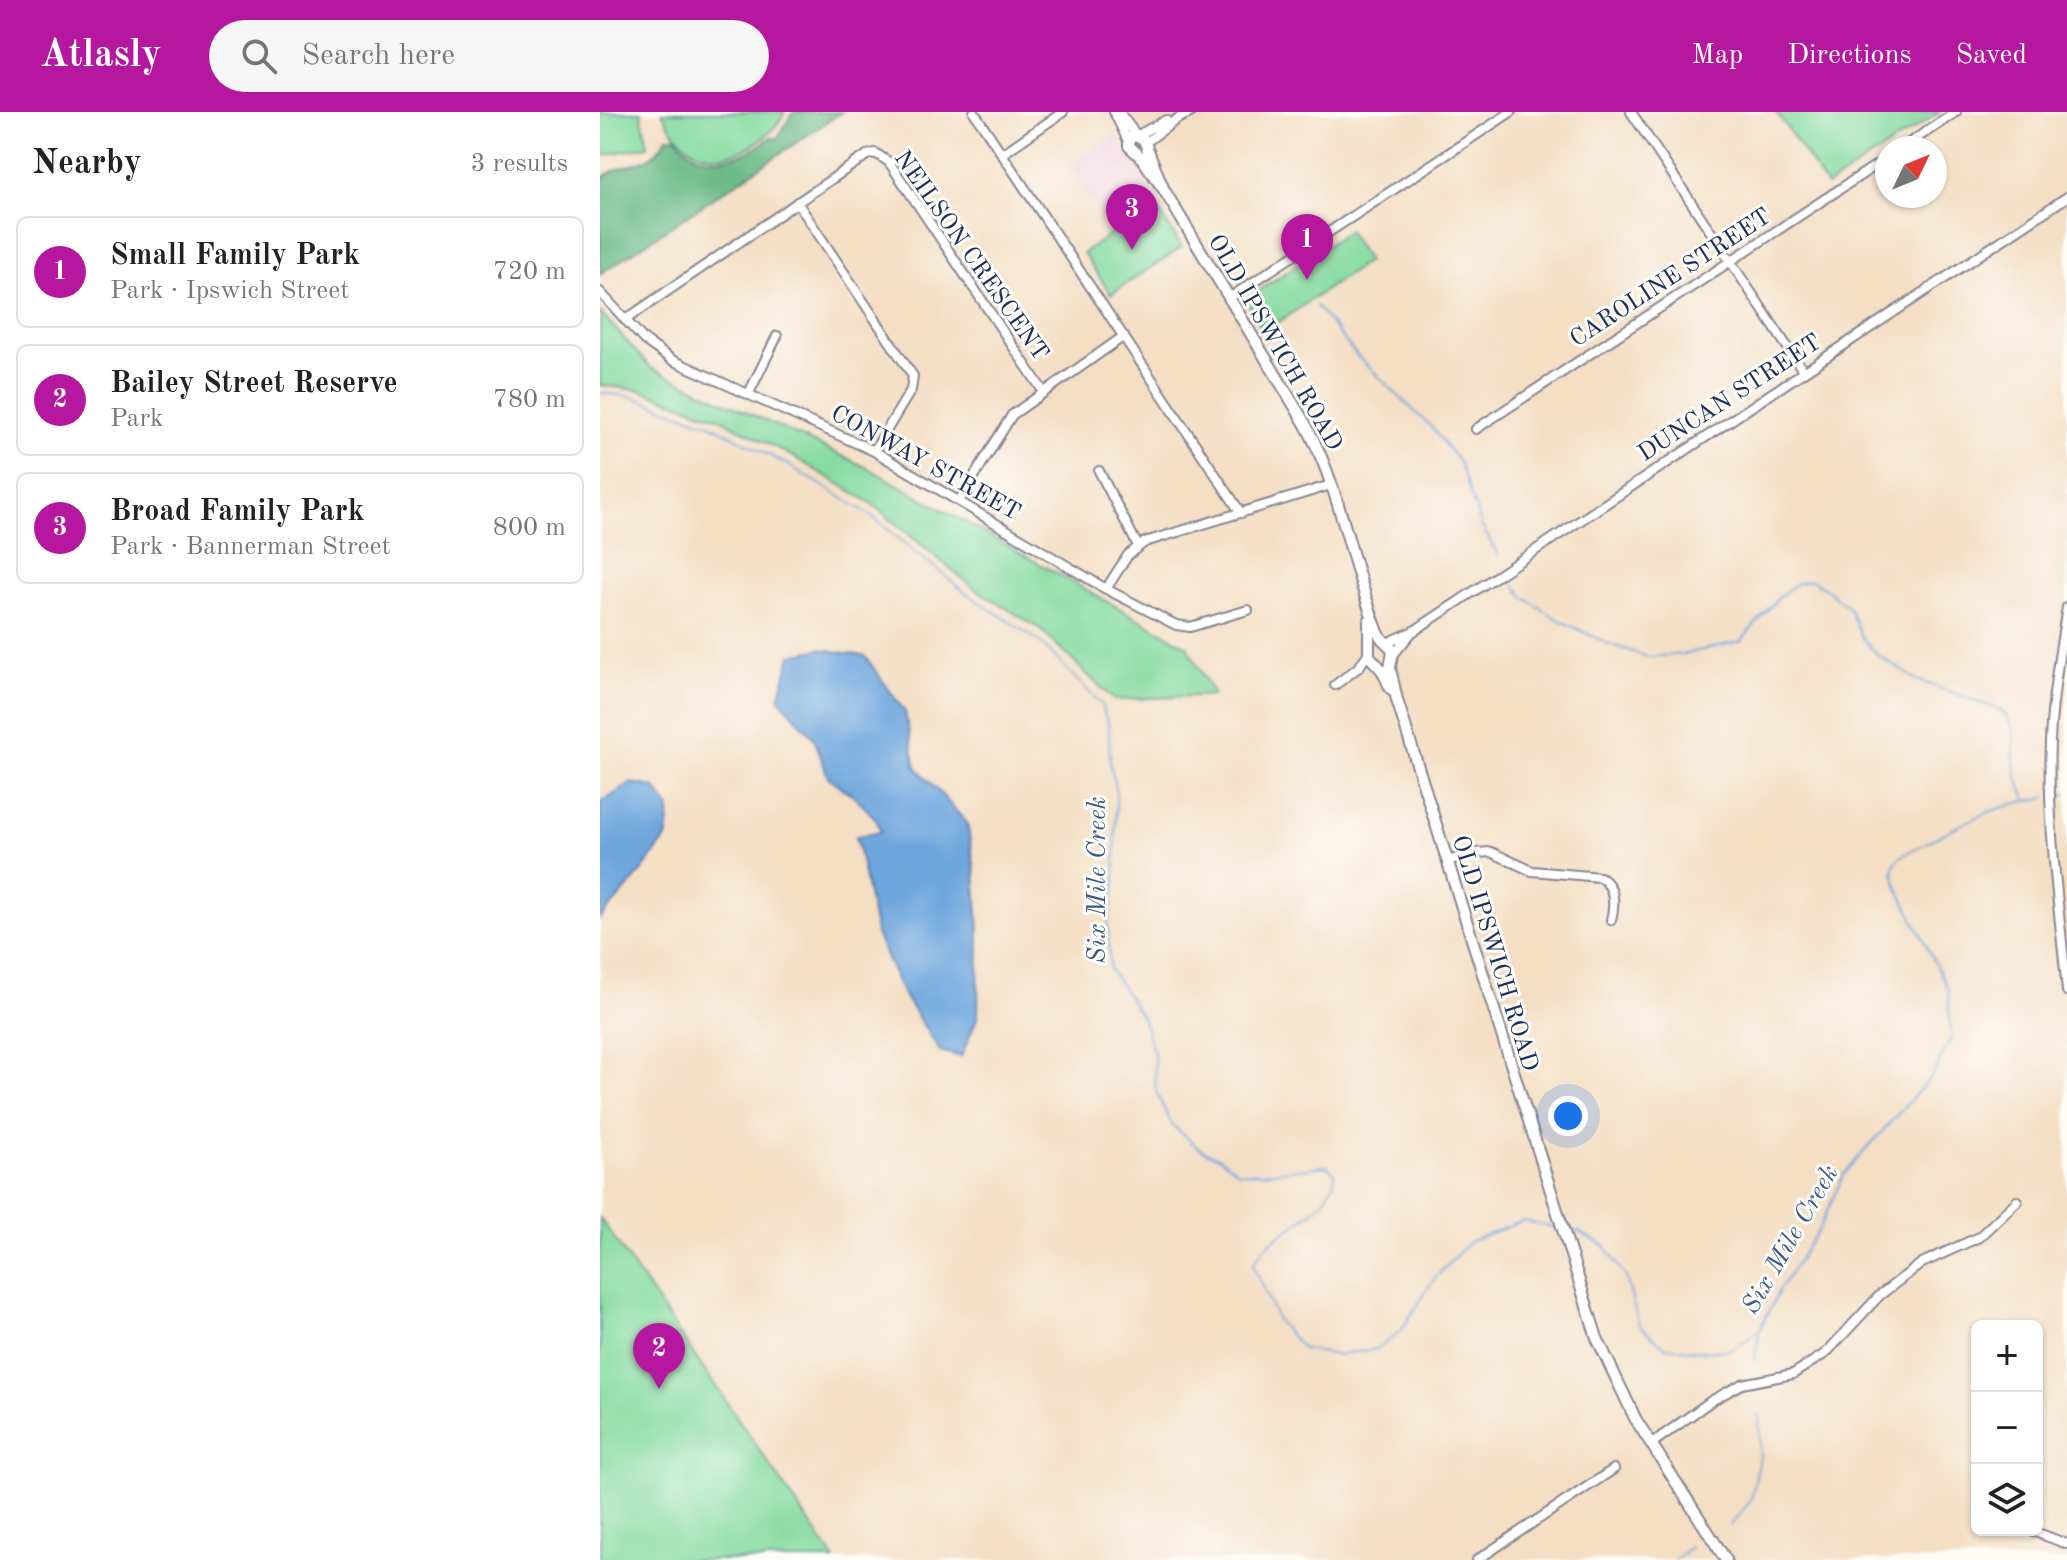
<!DOCTYPE html>
<html lang="en">
<head>
<meta charset="utf-8">
<style>
	:root { --surface:#fff; --page:#f6f6f6; --text:#222; --muted:#767676; --line:#e0e0e0; --accent:#b5179e }
	body { margin:0; font-family:"Old Standard TT",serif; background:var(--page); color:var(--text) }
	.controls { position:absolute; right:24px; bottom:24px; display:grid; overflow:hidden; border-radius:12px; box-shadow:0 2px 6px #0004 }
	.controls button { width:72px; height:72px; display:grid; place-items:center; padding:0; border:0; border-bottom:2px solid var(--line); background:var(--surface); color:var(--text); font:40px sans-serif }
	.compass { position:absolute; left:1275px; top:24px; width:72px; height:72px; border-radius:50%; background:var(--surface); box-shadow:0 2px 6px #0004; rotate:47deg }
	.you { position:absolute; left:968px; top:1004px; width:28px; height:28px; margin:-20px; border:6px solid #fff; border-radius:50%; background:#1a73e8; box-shadow:0 0 0 12px #1a73e833 }
	.badge { display:grid; place-items:center; width:52px; height:52px; border-radius:50%; background:var(--accent); color:#fff; font-size:26px; font-weight:700 }
	.pin { position:absolute; translate:-50% -66px; filter:drop-shadow(0 2px 4px #0008) }
	.pin::after { content:''; position:absolute; top:42px; width:28px; height:24px; background:inherit; clip-path:polygon(0 0,100% 0,50% 100%) }
	.list { margin:0; padding:0; list-style:none }
	h2 { display:flex; justify-content:space-between; align-items:center; height:104px; margin:0; padding:0 32px; font-size:34px }
	h2 small { font-size:26px; font-weight:400; color:var(--muted) }
	.list li { display:grid; grid-template-columns:52px 1fr auto; gap:24px; align-items:center; box-sizing:border-box; height:112px; margin:0 16px 16px; padding:0 16px; border:2px solid var(--line); border-radius:12px }
	.list b { display:block; font-size:30px; white-space:nowrap }
	.list p { margin:0; font-size:26px; white-space:nowrap; color:var(--muted) }
	.list em { font-size:26px; font-style:normal; color:var(--muted) }
	.icon { flex:none; width:44px; height:44px; fill:none; stroke:currentColor; stroke-width:2; stroke-linecap:round; stroke-linejoin:round }
	.map { position:relative; flex:none; width:1467px; height:1448px; overflow:hidden }
	header { display:flex; align-items:center; gap:48px; box-sizing:border-box; height:112px; padding:0 40px; background:var(--accent); color:#fff }
	header strong { font-size:38px }
	nav { display:flex; gap:44px; margin-inline-start:auto; font-size:28px }
	.search { width:560px; height:72px; background:var(--page); display:flex; align-items:center; gap:20px; box-sizing:border-box; padding:0 28px; border-radius:44px; color:var(--muted); font-size:30px }
	main { display:flex }
	aside { flex:1; background:var(--surface) }
	.map>svg:first-child { display:block }
	.built { fill:#f3cfdf }
	.green { fill:#82da9e; stroke:#4e847e; stroke-width:2 }
	.forest { fill:#69ba85; stroke:#427472; stroke-width:2 }
	.water { fill:#6da6dd; stroke:#446a9e; stroke-width:2 }
	.lines { fill:none; stroke-linecap:round; stroke-linejoin:round }
	.stream { stroke:#6da6dd; stroke-width:2 }
	.minor-casing { stroke:#888691; stroke-width:12 }
	.major-casing { stroke:#888691; stroke-width:14 }
	.minor { stroke:#fff; stroke-width:8 }
	.major { stroke:#fff; stroke-width:10 }
	.labels { text-anchor:middle; stroke-width:6; stroke-linejoin:round; paint-order:stroke }
	.street-label { font-size:24px; fill:#1b2f5e; stroke:#fdfcf7 }
	.water-label { font-size:26px; font-style:italic; fill:#38598a; stroke:#fdfcf7 }
</style>
</head>
<body>
<header>
<strong>Atlasly</strong>
<div class="search"><svg class="icon" aria-label="search" viewBox="0 0 24 24"><circle cx="10" cy="10" r="6"/><path d="M15 15l6 6"/></svg>Search here</div>
<nav><a>Map</a><a>Directions</a><a>Saved</a></nav>
</header>
<main>
<aside>
<h2>Nearby<small>3 results</small></h2>
<ul class="list">
<li><span class="badge">1</span><div><b>Small Family Park</b><p>Park · Ipswich Street</p></div><em>720 m</em></li>
<li><span class="badge">2</span><div><b>Bailey Street Reserve</b><p>Park</p></div><em>780 m</em></li>
<li><span class="badge">3</span><div><b>Broad Family Park</b><p>Park · Bannerman Street</p></div><em>800 m</em></li>
</ul>
</aside>
<div class="map">
<svg width="1467" height="1448" viewBox="0 0 1467 1448">
	<rect width="100%" height="100%" fill="#fdfcf7"/>
	<filter id="ink" filterUnits="userSpaceOnUse"><feTurbulence type="fractalNoise" baseFrequency=".0125" numOctaves="2"/><feDisplacementMap in="SourceGraphic" scale="16" xChannelSelector="R" yChannelSelector="G"/><feConvolveMatrix kernelMatrix="1 2 1 2 8 2 1 2 1" color-interpolation-filters="sRGB"/></filter>
	<filter id="wash" filterUnits="userSpaceOnUse"><feTurbulence type="fractalNoise" baseFrequency=".006" numOctaves="4" result="noise"/><feDisplacementMap in="SourceGraphic" scale="32" xChannelSelector="R" yChannelSelector="G"/><feGaussianBlur stdDeviation="1.8" result="paint"/><feColorMatrix in="noise" values="0 0 0 0 0 0 0 0 0 0 0 0 0 0 0 0 0 1.4 0 .05"/><feComposite in="paint" operator="in"/></filter>
	<g filter="url(#wash)">
		<rect width="100%" height="100%" fill="#f4dec4"/>
		<!-- built -->
		<path class="built" d="M 515,22 L 557,91 L 513,120 L 469,54 Z"/>
		<!-- green -->
		<path class="green" d="M 0,0 L 41,0 L 48,34 L 0,44 Z
			M 62,0 L 185,0 C 171,27 131,53 100,41 C 82,35 70,16 62,0 Z
			M 1176,0 L 1340,0 L 1227,74 Z
			M 555,92 L 582,135 L 511,182 L 483,141 Z
			M 748,119 L 768,149 L 664,220 L 646,187 Z
			M 0,200 L 51,256 L 268,356 L 587,534 L 614,583 L 514,588 L 440,517 L 374,476 L 271,391 L 192,344 L 120,306 L 40,278 L 0,273 Z
			M 0,1106 L 235,1448 L 0,1448 Z"/>
		<!-- forest -->
		<path class="forest" d="M 193,0 L 242,0 L 0,162 L 0,68 C 23,46 48,61 67,25 L 76,25 C 99,60 143,48 171,25 L 177,27 Z"/>
		<!-- water -->
		<path class="water" d="M 221,537 L 265,544 L 305,600 L 316,655 L 367,711 L 375,758 L 379,815 L 378,904 L 361,945 L 340,939 L 302,881 L 276,822 L 256,724 L 281,720 L 276,707 L 256,686 L 228,665 L 214,626 L 179,586 L 191,543 Z
			M 31,671 L 54,675 L 70,697 L 67,725 L 36,766 L 0,807 L 0,691 Z"/>
		<g class="lines">
			<!-- stream -->
			<path class="stream" d="M 716,194 L 758,245 L 830,314 L 859,350 L 882,415 L 898,443
				M 0,281 L 29,284 L 110,312 L 190,354 L 269,402 L 367,482 L 438,528 L 501,592 L 509,615 L 510,649 L 516,683 L 515,772 L 508,811 L 510,858 L 542,905 L 554,942 L 556,980 L 572,1013 L 601,1038 L 620,1046 L 638,1060 L 663,1061 L 727,1054 L 735,1061 C 733,1096 692,1111 669,1132 C 662,1137 658,1145 653,1152 L 678,1210 L 703,1237 L 736,1243 L 776,1237 L 801,1219 L 834,1167 L 869,1130 L 923,1109 L 956,1116
				M 915,473 L 924,485 L 959,508 L 1009,532 L 1048,545 L 1085,542 L 1141,529 L 1176,488 L 1195,472 L 1211,468 L 1225,476 L 1249,496 L 1262,526 L 1278,543 L 1315,567 L 1402,599 C 1420,621 1412,625 1414,649 C 1415,662 1422,676 1426,688
				M 1454,684 L 1467,682
				M 966,1118 L 979,1120 L 1005,1134 L 1026,1165 L 1039,1213 L 1065,1235 L 1110,1240 L 1133,1237 L 1159,1219 L 1179,1178 L 1219,1117 L 1244,1062 L 1332,964 L 1351,926 L 1348,877 L 1298,776 C 1295,768 1291,760 1295,752 C 1300,741 1316,737 1326,731 C 1370,707 1396,693 1448,685
				M 1154,1248 L 1159,1222
				M 1130,1413 L 1151,1388 L 1160,1345 L 1159,1303
				M 1075,1448 L 1090,1435"/>
		</g>
	</g>
	<g filter="url(#ink)">
		<g class="lines">
			<!-- minor casing -->
			<g class="minor-casing">
				<path id="minor" d="M 374,0 L 641,401
					M 514,0 L 528,29
					M 519,0 L 536,23
					M 1031,0 L 1204,260
					M 538,23 L 566,8
					M 545,31 L 577,7 L 592,0
					M 1302,36 L 1356,0
					M 402,42 L 463,0
					M 197,90 L 313,264 L 311,278 L 274,339
					M 0,180 L 44,228 L 72,248 L 274,339 L 506,477 L 576,513 L 590,515 L 648,498
					M 629,186 L 911,0
					M 25,208 L 267,43 L 275,41 L 289,50 L 443,279
					M 149,281 L 177,224
					M 876,317 L 1287,46
					M 499,359 L 538,434
					M 359,389 L 412,303 L 524,224
					M 506,477 L 528,443 L 545,430 L 731,373
					M 1467,495 C 1460,539 1452,584 1450,629 C 1447,712 1459,796 1467,879
					M 787,531 L 814,519 L 1467,85
					M 793,543 L 813,519
					M 735,573 L 759,555 L 769,540
					M 847,749 L 876,741 L 891,740 L 932,759 L 1000,765 C 1015,774 1015,792 1011,808
					M 1051,1332 L 1111,1289 L 1142,1272 L 1193,1262 L 1226,1241 L 1280,1183 L 1322,1151 L 1379,1125 L 1417,1089
					M 1430,1418 L 1467,1432
					M 877,1448 L 1014,1357"/>
			</g>
			<!-- major casing -->
			<g class="major-casing">
				<path id="major" d="M 564,78 L 543,26 L 533,24 L 529,27 L 529,34 L 541,45 L 564,78 L 706,313 C 741,378 751,453 778,520 C 781,529 789,531 793,539 L 790,556 L 797,588 L 997,1226 L 1036,1308 L 1126,1448
					M 769,509 L 769,544 L 782,558 L 791,577"/>
			</g>
			<!-- minor -->
			<use href="#minor" class="minor"/>
			<!-- major -->
			<use href="#major" class="major"/>
		</g>
	</g>
	<g class="labels">
		<!-- street labels -->
		<g class="street-label">
			<text transform="translate(372 143) rotate(55)" y="8">NEILSON CRESCENT</text>
			<text transform="translate(1070 165) rotate(-33)" y="8">CAROLINE STREET</text>
			<text transform="translate(676 230) rotate(60)" y="8">OLD IPSWICH ROAD</text>
			<text transform="translate(1129 285) rotate(-33)" y="8">DUNCAN STREET</text>
			<text transform="translate(326 350) rotate(29)" y="8">CONWAY STREET</text>
			<text transform="translate(896 841) rotate(73)" y="8">OLD IPSWICH ROAD</text>
		</g>
		<!-- water labels -->
		<g class="water-label">
			<text transform="translate(496 768) rotate(-90)" y="9">Six Mile Creek</text>
			<text transform="translate(1189 1127) rotate(-60)" y="9">Six Mile Creek</text>
		</g>
	</g>
</svg>
<div class="controls">
<button>+</button>
<button>−</button>
<button><svg class="icon" aria-label="layers" viewBox="0 0 24 24"><path d="M12 4l9 5-9 5-9-5zM3 14l9 5 9-5"/></svg></button>
</div>
<svg class="compass" viewBox="-18 -18 36 36"><path d="M0-13l5 13h-10z" fill="#e53935"/><path d="M0 13l5-13h-10z" fill="#767676"/></svg>
<div class="you"></div>
<div class="pin badge" style="left:707px;top:168px">1</div>
<div class="pin badge" style="left:59px;top:1277px">2</div>
<div class="pin badge" style="left:532px;top:138px">3</div>
</div>
</main>
</body>
</html>
